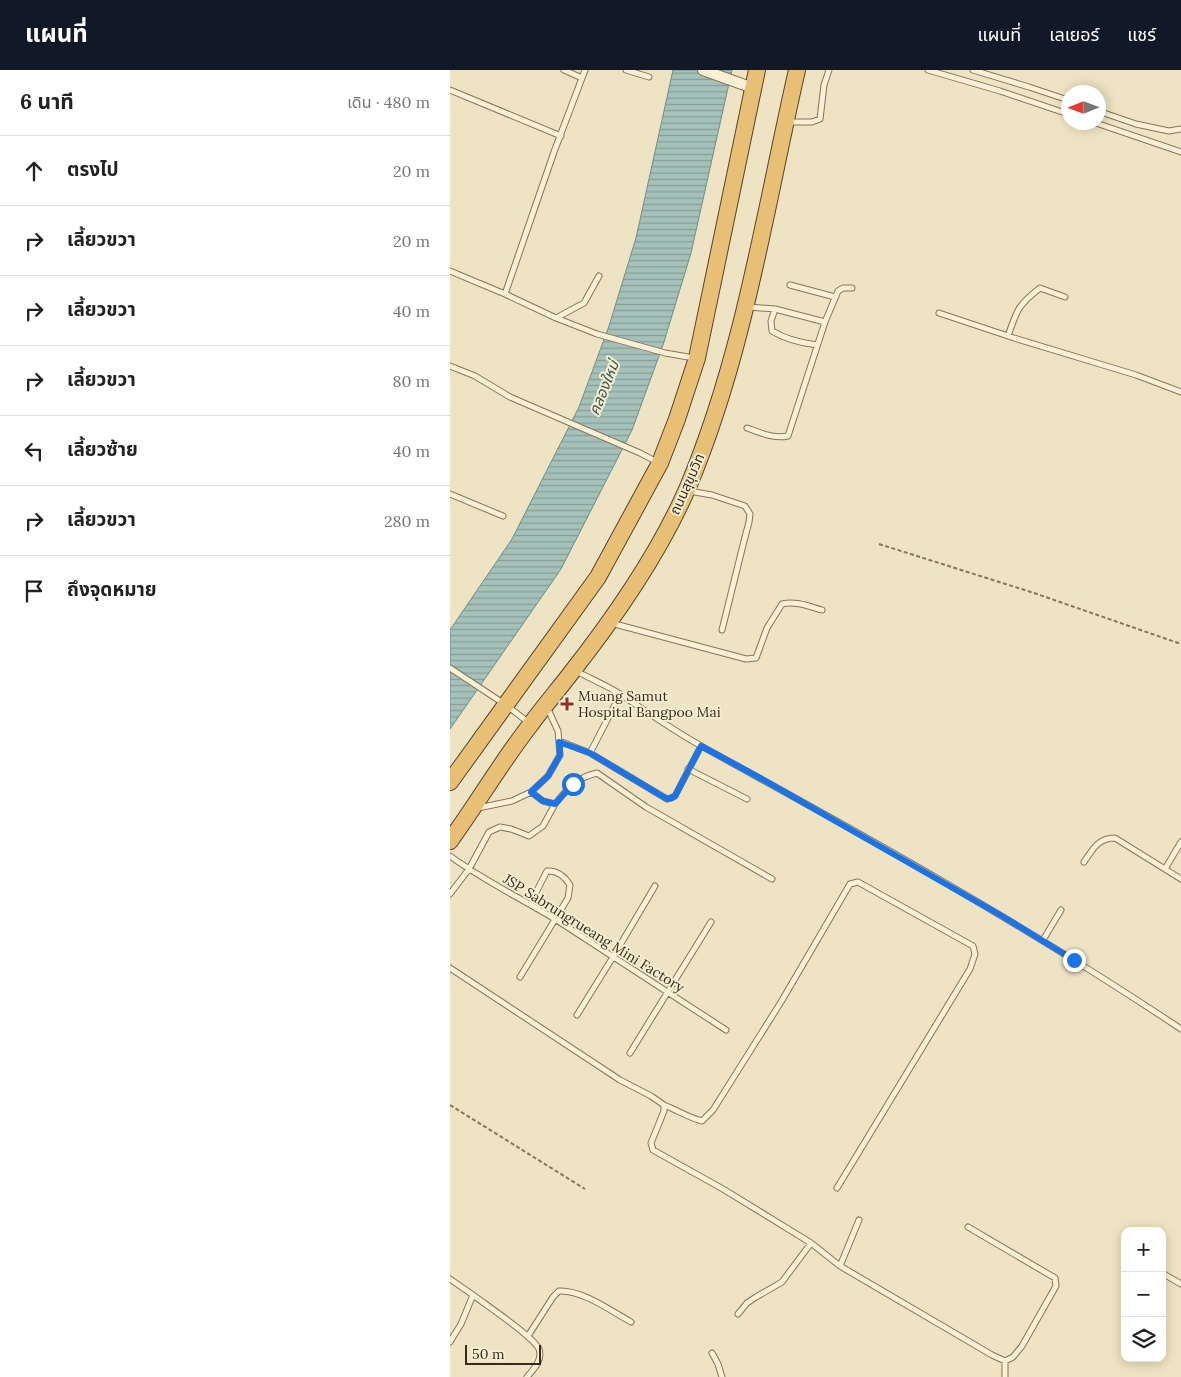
<!DOCTYPE html>
<html lang="th">
<head>
<meta charset="utf-8">
<style>
	:root { --surface:#fff; --page:#f2f2f2; --text:#222; --muted:#767676; --line:#e0e0e0; --accent:#111827 }
	body { margin:0; font-family:Lora,"Noto Sans Thai",serif; background:var(--page); color:var(--text) }
	.controls { position:absolute; right:15px; bottom:15px; display:grid; overflow:hidden; border-radius:10px; box-shadow:0 2px 12px #0003 }
	.controls button { width:45px; height:45px; display:grid; place-items:center; padding:0; border:0; border-bottom:1px solid var(--line); background:var(--surface); color:var(--text); font:25px sans-serif }
	.compass { position:absolute; left:611px; top:15px; width:45px; height:45px; border-radius:50%; background:var(--surface); box-shadow:0 2px 12px #0003; rotate:269deg }
	.scale { position:absolute; left:15px; bottom:12px; width:76px; box-sizing:border-box; padding-left:5px; border:2px solid #382b1d; border-top:0; font-size:14px; line-height:18px; white-space:nowrap; color:#382b1d; -webkit-text-stroke:4px #f6edd1; paint-order:stroke }
	.stop { position:absolute; width:15px; height:15px; margin:-11px; border:4px solid #1a73e8; border-radius:50%; background:#fff }
	.stop.end { background:#1a73e8; border-color:#fff; box-shadow:0 1px 5px #0008 }
	.list { margin:0; padding:0; list-style:none }
	h2 { display:flex; justify-content:space-between; align-items:center; height:65px; margin:0; padding:0 20px; font-size:21px }
	h2 small { font-size:16px; font-weight:400; color:var(--muted) }
	.list li { display:grid; grid-template-columns:32px 1fr auto; gap:15px; align-items:center; box-sizing:border-box; height:70px; padding:0 20px; border-top:1px solid var(--line) }
	.list b { display:block; font-size:19px; white-space:nowrap }
	.list em { font-size:16px; font-style:normal; color:var(--muted) }
	.icon { flex:none; width:28px; height:28px; fill:none; stroke:currentColor; stroke-width:2; stroke-linecap:round; stroke-linejoin:round }
	.map { position:relative; flex:none; width:731px; height:1307px; overflow:hidden }
	header { display:flex; align-items:center; gap:30px; box-sizing:border-box; height:70px; padding:0 25px; background:var(--accent); color:#fff }
	header strong { font-size:24px }
	nav { display:flex; gap:28px; margin-inline-start:auto; font-size:18px }
	main { display:flex }
	aside { flex:1; background:var(--surface) }
	.map>svg:first-child { display:block }
	.water { fill:url(#water-rules); stroke:#6b8f88 }
	.lines { fill:none; stroke-linecap:round; stroke-linejoin:round }
	.service-casing { stroke:#887459; stroke-width:7 }
	.minor-casing { stroke:#887459; stroke-width:12 }
	.trunk-casing { stroke:#56422d; stroke-width:18 }
	.path { stroke:#887459; stroke-width:2; stroke-dasharray:4 2.5; stroke-linecap:butt }
	.service { stroke:#f9f0d5; stroke-width:5 }
	.minor { stroke:#f9f0d5; stroke-width:10 }
	.trunk { stroke:#e8c075; stroke-width:16 }
	.route { stroke:#1a73e8; stroke-width:6 }
	.poi-dot { fill:#982c28; stroke:#f6edd1; stroke-width:2 }
	.labels { text-anchor:middle; stroke-width:4; stroke-linejoin:round; paint-order:stroke }
	.street-label { font-size:14px; fill:#382b1d; stroke:#f6edd1 }
	.poi-label { font-size:14px; fill:#382b1d; stroke:#f6edd1; text-anchor:start }
	.water-label { font-size:15px; font-style:italic; fill:#2c5857; stroke:#f6edd1 }
</style>
</head>
<body>
<header>
<strong>แผนที่</strong>
<nav><a>แผนที่</a><a>เลเยอร์</a><a>แชร์</a></nav>
</header>
<main>
<aside>
<h2>6 นาที<small>เดิน · 480 m</small></h2>
<ul class="list">
<li><svg class="icon" aria-label="ahead" viewBox="0 0 24 24"><path d="M12 20V5M6 11l6-6 6 6"/></svg><div><b>ตรงไป</b></div><em>20 m</em></li>
<li><svg class="icon" aria-label="right" viewBox="0 0 24 24"><path d="M7 20v-9h11M14 6l5 5-5 5"/></svg><div><b>เลี้ยวขวา</b></div><em>20 m</em></li>
<li><svg class="icon" aria-label="right" viewBox="0 0 24 24"><path d="M7 20v-9h11M14 6l5 5-5 5"/></svg><div><b>เลี้ยวขวา</b></div><em>40 m</em></li>
<li><svg class="icon" aria-label="right" viewBox="0 0 24 24"><path d="M7 20v-9h11M14 6l5 5-5 5"/></svg><div><b>เลี้ยวขวา</b></div><em>80 m</em></li>
<li><svg class="icon" aria-label="left" viewBox="0 0 24 24"><path d="M17 20v-9H6M10 6l-5 5 5 5"/></svg><div><b>เลี้ยวซ้าย</b></div><em>40 m</em></li>
<li><svg class="icon" aria-label="right" viewBox="0 0 24 24"><path d="M7 20v-9h11M14 6l5 5-5 5"/></svg><div><b>เลี้ยวขวา</b></div><em>280 m</em></li>
<li><svg class="icon" aria-label="arrive" viewBox="0 0 24 24"><path d="M6 21V4h12l-3 4 3 4H6"/></svg><div><b>ถึงจุดหมาย</b></div></li>
</ul>
</aside>
<div class="map">
<svg width="731" height="1307" viewBox="0 0 731 1307">
	<defs>
		<pattern id="water-rules" width="6" height="5" patternUnits="userSpaceOnUse" patternTransform="scale(1.25)"><rect width="6" height="5" fill="#a4c1ba"/><path d="M0 2.5h6" fill="none" stroke="#879d97"/></pattern>
	</defs>
	<rect width="100%" height="100%" fill="#eee3c2"/>
	<!-- water -->
	<path class="water" d="M 223,0 L 282,0 L 241,183 L 213,275 L 182,360 L 111,499 L 0,659 L 0,560 L 62,469 L 129,337 L 159,256 L 186,168 Z"/>
	<g class="lines">
		<!-- service casing -->
		<g class="service-casing">
			<path id="service" d="M 114,0 L 132,8
				M 176,0 L 199,7
				M 478,0 L 550,21 L 618,44
				M 523,0 L 579,17 L 618,30
				M 0,20 L 111,66
				M 648,41 L 686,54 L 719,61 L 731,59
				M 338,52 L 362,52 L 370,49 L 374,15 L 379,0
				M 643,52 L 731,82
				M 0,201 L 55,224 L 106,248 L 147,264 L 215,283 L 244,288
				M 340,215 L 385,227
				M 55,224 L 104,82 L 135,0
				M 299,237 L 325,239 L 375,252 L 388,221 L 393,218 L 402,218
				M 325,239 L 321,251 L 322,261 C 335,269 351,273 367,275
				M 489,243 L 564,268 L 686,305 L 731,322
				M 106,248 L 134,233 L 149,206
				M 558,266 C 567,240 568,235 590,218 L 615,227
				M 0,296 L 25,306 L 60,327 L 190,383 L 207,392
				M 297,358 C 311,363 324,369 338,366 L 375,252
				M 239,421 L 262,425 L 295,436 L 300,444 L 299,452 L 294,471 L 272,560
				M 0,424 L 53,446
				M 161,553 L 296,589 L 306,588 L 317,558 L 332,534 C 346,531 358,536 372,540
				M 0,598 L 56,635 L 78,652
				M 126,601 C 141,609 156,615 170,624 C 197,642 224,661 253,677 C 415,766 577,856 731,959
				M 109,671 L 140,683 L 217,729 L 221,728 L 225,726 L 251,676
				M 140,683 L 170,625
				M 238,699 L 297,729
				M 81,722 L 93,731 L 105,734 C 118,718 126,708 147,703 L 196,737 L 322,809
				M 28,738 L 62,731 L 81,722 L 98,706 L 110,685 L 108,661 L 97,637
				M 0,786 C 33,810 70,828 105,849 L 276,960
				M 634,792 C 643,779 648,768 665,768 L 731,809
				M 715,799 L 731,772
				M 0,824 L 19,799 L 39,762 L 50,757 L 61,759 L 79,766 L 93,756 L 105,734
				M 593,870 L 611,840
				M 0,898 L 170,1010 L 201,1026 L 214,1035 L 214,1041 L 201,1073 L 203,1080 L 273,1119 L 361,1173 L 390,1196 L 409,1150
				M 70,907 L 118,828 L 120,815 C 115,807 108,800 97,801 L 80,834
				M 127,945 L 163,887 L 205,816
				M 180,983 L 261,852
				M 214,1035 C 227,1040 239,1048 252,1051 L 263,1040 L 331,932 L 400,814 L 408,812 L 523,876 L 525,884 L 520,899 L 387,1118
				M 390,1196 L 542,1285 L 555,1291 L 563,1287 L 572,1276 L 606,1216 L 605,1208 L 518,1157
				M 712,1203 L 731,1214
				M 0,1209 L 23,1225 L 11,1254 L 0,1272
				M 23,1225 C 36,1235 84,1267 89,1279 C 93,1290 83,1300 77,1307
				M 288,1244 L 297,1233 L 306,1227 L 332,1212 L 361,1173
				M 78,1266 L 103,1227 L 109,1221 C 133,1220 161,1241 181,1252
				M 262,1283 L 268,1294 L 272,1307
				M 555,1307 L 555,1291"/>
		</g>
		<!-- minor casing -->
		<g class="minor-casing">
			<path id="minor" d="M 253,0 L 303,18"/>
		</g>
		<!-- trunk casing -->
		<g class="trunk-casing">
			<path id="trunk" d="M 0,712 L 148,507 L 210,393 L 227,349 L 247,288 L 307,0
				M 0,771 C 28,732 52,691 81,654 C 94,636 108,620 121,603 C 165,547 210,482 238,417 C 294,284 315,140 347,0"/>
		</g>
		<!-- path -->
		<path class="path" d="M 429,474 L 584,523 L 731,574
			M 0,1035 L 135,1119"/>
		<!-- service -->
		<use href="#service" class="service"/>
		<!-- minor -->
		<use href="#minor" class="minor"/>
		<!-- trunk -->
		<use href="#trunk" class="trunk"/>
	</g>
	<g class="lines">
		<!-- route -->
		<path class="route" d="M 123,714 L 105,734 L 93,731 L 81,722 L 98,706 L 110,685 L 109,672 L 140,683 L 217,729 L 221,728 L 225,726 L 251,676 L 312,709 L 552,846 L 624,890"/>
	</g>
	<!-- markers -->
	<path class="poi-dot" d="M114.5 626.5h5v5h5v5h-5v5h-5v-5h-5v-5h5z"/>
	<g class="labels">
		<!-- street labels -->
		<g class="street-label">
			<text transform="translate(237 414) rotate(-66)" y="5">ถนนสุขุมวิท</text>
			<text transform="translate(144 863) rotate(32)" y="5">JSP Sabrungrueang Mini Factory</text>
		</g>
		<!-- poi labels -->
		<g class="poi-label">
			<text x="128" y="631">Muang Samut<tspan x="128" dy="16">Hospital Bangpoo Mai</tspan></text>
		</g>
		<!-- water labels -->
		<g class="water-label">
			<text transform="translate(154 318) rotate(-68)" y="5">คลองใหม่</text>
		</g>
	</g>
</svg>
<div class="controls">
<button>+</button>
<button>−</button>
<button><svg class="icon" aria-label="layers" viewBox="0 0 24 24"><path d="M12 4l9 5-9 5-9-5zM3 14l9 5 9-5"/></svg></button>
</div>
<svg class="compass" viewBox="-18 -18 36 36"><path d="M0-13l5 13h-10z" fill="#e53935"/><path d="M0 13l5-13h-10z" fill="#767676"/></svg>
<div class="scale">50 m</div>
<div class="stop" style="left:123px;top:714px"></div>
<div class="stop end" style="left:624px;top:890px"></div>
</div>
</main>
</body>
</html>
